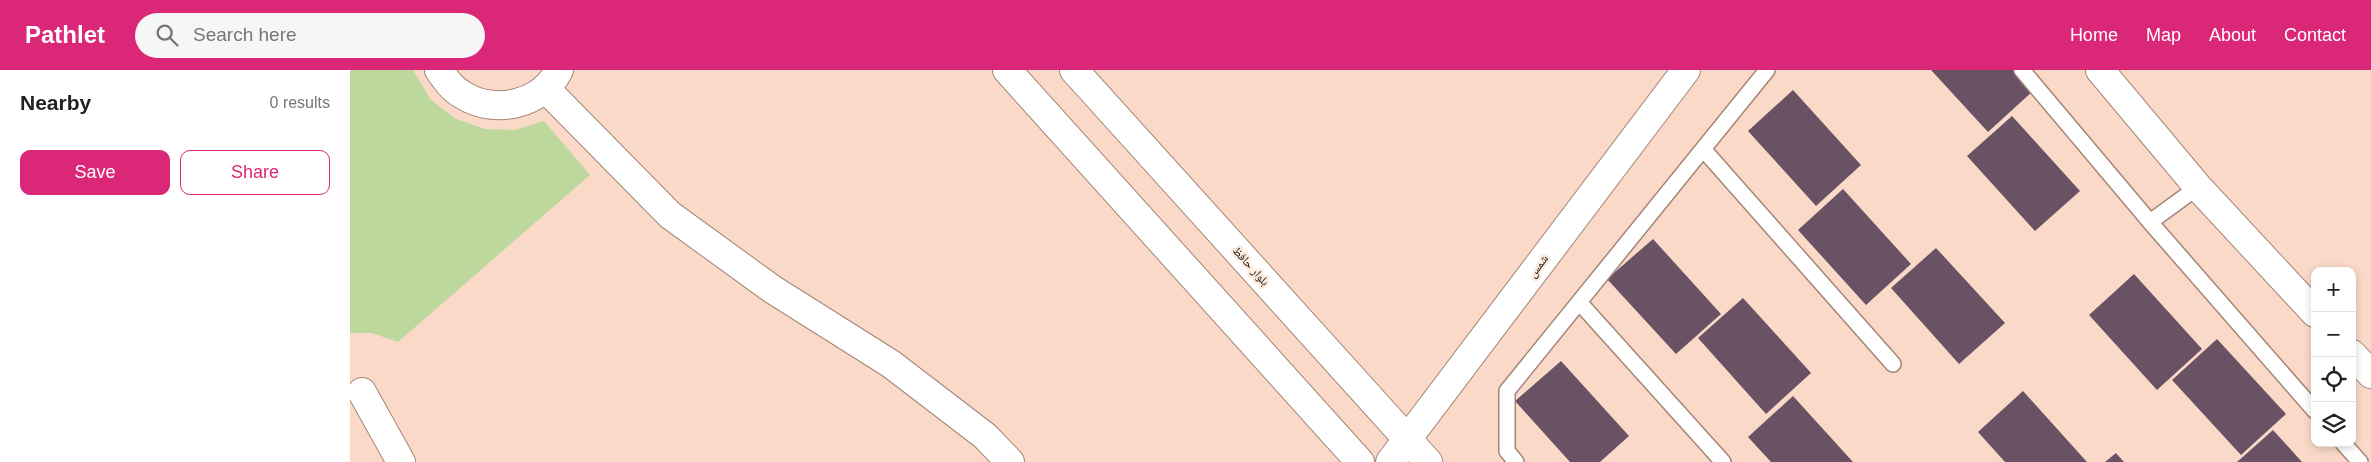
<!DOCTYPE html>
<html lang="en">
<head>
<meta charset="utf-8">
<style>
	:root { --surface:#fff; --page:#f6f6f6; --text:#222; --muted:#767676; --line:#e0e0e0; --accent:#db2777 }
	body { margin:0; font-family:Arial,"Noto Naskh Arabic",sans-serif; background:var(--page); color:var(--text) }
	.controls { position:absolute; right:15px; bottom:15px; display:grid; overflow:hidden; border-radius:10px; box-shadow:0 2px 8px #0003 }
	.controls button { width:45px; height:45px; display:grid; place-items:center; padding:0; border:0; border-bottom:1px solid var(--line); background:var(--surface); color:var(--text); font:25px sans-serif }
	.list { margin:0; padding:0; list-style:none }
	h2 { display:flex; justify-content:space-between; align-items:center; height:65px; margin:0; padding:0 20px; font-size:21px }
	h2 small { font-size:16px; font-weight:400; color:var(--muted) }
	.actions { display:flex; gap:10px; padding:15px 20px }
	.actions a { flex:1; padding:11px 0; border:1px solid var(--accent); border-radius:10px; text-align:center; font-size:18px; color:var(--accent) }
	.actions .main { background:var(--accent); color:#fff }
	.icon { flex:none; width:28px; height:28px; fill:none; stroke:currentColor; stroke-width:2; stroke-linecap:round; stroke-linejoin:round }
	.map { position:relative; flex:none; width:2021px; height:392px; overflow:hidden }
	header { display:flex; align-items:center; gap:30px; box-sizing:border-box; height:70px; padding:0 25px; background:var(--accent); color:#fff }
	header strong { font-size:24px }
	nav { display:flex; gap:28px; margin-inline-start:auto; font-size:18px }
	.search { width:350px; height:45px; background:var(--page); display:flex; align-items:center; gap:12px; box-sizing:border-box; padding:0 18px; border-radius:28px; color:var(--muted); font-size:19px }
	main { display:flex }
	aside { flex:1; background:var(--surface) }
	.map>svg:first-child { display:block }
	.green { fill:#bdd89c }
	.building { fill:#6a5265 }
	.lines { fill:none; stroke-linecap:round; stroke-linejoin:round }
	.service-casing { stroke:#a48676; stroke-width:18 }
	.minor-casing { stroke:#a48676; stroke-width:30 }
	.tertiary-casing { stroke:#a48676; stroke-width:30 }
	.service { stroke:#fff; stroke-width:15 }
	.minor { stroke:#fff; stroke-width:28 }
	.tertiary { stroke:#fff; stroke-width:28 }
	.labels { text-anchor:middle; stroke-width:5; stroke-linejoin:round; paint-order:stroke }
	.street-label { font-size:12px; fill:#1a0f09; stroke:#fdeadf }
</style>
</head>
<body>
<header>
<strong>Pathlet</strong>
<div class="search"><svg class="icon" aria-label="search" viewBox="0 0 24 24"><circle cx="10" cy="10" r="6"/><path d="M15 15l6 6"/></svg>Search here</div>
<nav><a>Home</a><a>Map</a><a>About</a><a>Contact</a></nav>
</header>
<main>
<aside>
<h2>Nearby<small>0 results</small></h2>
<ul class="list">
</ul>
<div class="actions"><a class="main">Save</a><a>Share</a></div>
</aside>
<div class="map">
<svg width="2021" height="392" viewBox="0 0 2021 392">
	<rect width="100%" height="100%" fill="#fad9c8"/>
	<!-- green -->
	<path class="green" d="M 0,0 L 63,0 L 81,30 L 106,49 L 135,59 L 165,60 L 194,51 L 240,105 L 48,272 L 22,263 L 0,263 Z"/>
	<!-- building -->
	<path class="building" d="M 1581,0 L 1663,0 L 1683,21 L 1638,62 Z
		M 1443,20 L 1511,95 L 1466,136 L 1398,61 Z
		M 1662,46 L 1730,121 L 1685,161 L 1617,86 Z
		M 1493,119 L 1561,194 L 1516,235 L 1448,160 Z
		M 1303,169 L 1371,244 L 1326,284 L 1257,209 Z
		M 1586,178 L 1655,253 L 1609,294 L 1541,218 Z
		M 1784,204 L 1852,279 L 1807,320 L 1739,245 Z
		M 1393,228 L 1461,303 L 1416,344 L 1348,268 Z
		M 1867,269 L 1936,344 L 1891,385 L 1822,310 Z
		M 1211,291 L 1279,366 L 1250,392 L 1220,392 L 1165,331 Z
		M 1673,321 L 1737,392 L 1655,392 L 1628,362 Z
		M 1443,326 L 1503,392 L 1421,392 L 1398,367 Z
		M 1923,360 L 1952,392 L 1887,392 Z
		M 1766,383 L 1774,392 L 1755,392 Z"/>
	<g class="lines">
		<!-- service casing -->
		<g class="service-casing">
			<path id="service" d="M 1672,0 L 1800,152
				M 1353,79 L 1543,294
				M 1848,117 L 1800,152 L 1965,341
				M 1229,232 L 1373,392
				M 1993,373 L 2010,392
				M 1166,392 L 1157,381 L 1157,321 L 1417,0"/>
		</g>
		<!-- minor casing -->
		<g class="minor-casing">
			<path id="minor" d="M 89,0 C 96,10 102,19 113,25 C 144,45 192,35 209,0
				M 1750,0 L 1848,117 L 1965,243
				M 195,18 L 320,145 L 422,219 L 541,294 L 635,366 L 660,392
				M 2002,284 L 2021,304
				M 12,322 L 51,392"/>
		</g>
		<!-- tertiary casing -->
		<g class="tertiary-casing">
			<path id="tertiary" d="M 657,0 L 1010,392
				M 724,0 L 1078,392
				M 1040,392 L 1336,0"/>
		</g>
		<!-- service -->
		<use href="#service" class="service"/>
		<!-- minor -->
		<use href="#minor" class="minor"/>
		<!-- tertiary -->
		<use href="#tertiary" class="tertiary"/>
	</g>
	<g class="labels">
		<!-- street labels -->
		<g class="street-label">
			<text transform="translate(901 196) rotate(48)" y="4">بلوار حافظ</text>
			<text transform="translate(1188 196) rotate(-53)" y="4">شمس</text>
		</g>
	</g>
</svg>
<div class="controls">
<button>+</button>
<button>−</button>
<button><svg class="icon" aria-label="locate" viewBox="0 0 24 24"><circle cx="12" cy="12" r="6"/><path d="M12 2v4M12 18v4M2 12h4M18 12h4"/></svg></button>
<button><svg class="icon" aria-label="layers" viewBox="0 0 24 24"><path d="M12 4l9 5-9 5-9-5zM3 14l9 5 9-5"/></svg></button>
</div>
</div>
</main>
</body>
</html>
